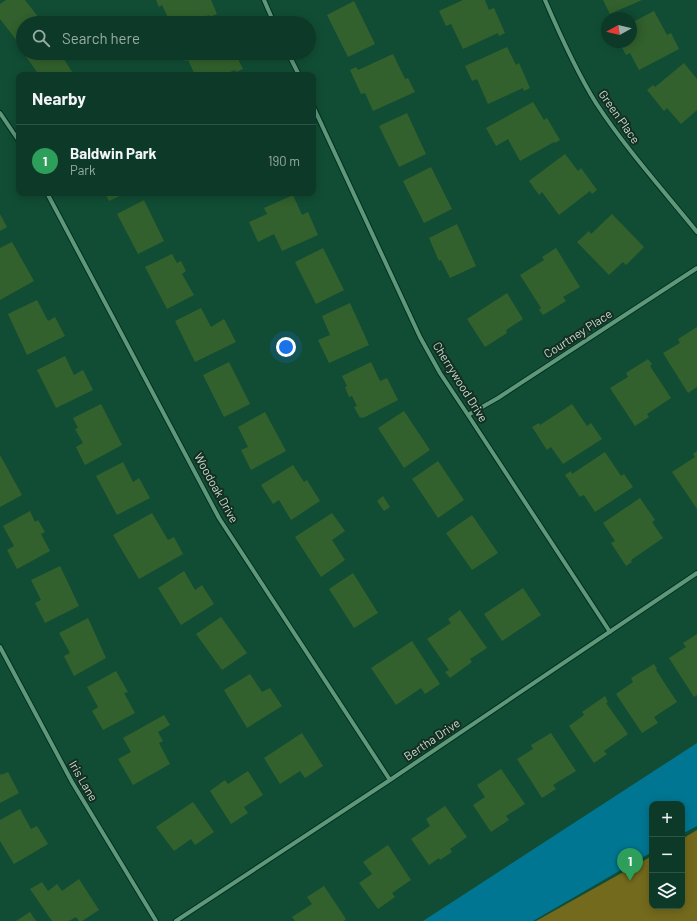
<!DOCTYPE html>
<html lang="en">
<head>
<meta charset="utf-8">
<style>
	:root { --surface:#0d3a28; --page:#164130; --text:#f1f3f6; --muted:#9aada8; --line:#2d5445; --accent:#90b9f0 }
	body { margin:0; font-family:Barlow,sans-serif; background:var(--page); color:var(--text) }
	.controls { position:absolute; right:12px; bottom:12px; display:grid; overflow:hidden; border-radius:8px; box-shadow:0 2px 10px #0003 }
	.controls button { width:36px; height:36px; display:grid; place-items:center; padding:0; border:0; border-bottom:1px solid var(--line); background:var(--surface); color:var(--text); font:20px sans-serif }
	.compass { position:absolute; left:601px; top:12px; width:36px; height:36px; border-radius:50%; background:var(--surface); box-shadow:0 2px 10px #0003; rotate:262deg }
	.you { position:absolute; left:286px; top:347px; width:14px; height:14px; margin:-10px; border:3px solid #fff; border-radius:50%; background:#1a73e8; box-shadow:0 0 0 6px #1a73e833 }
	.badge { display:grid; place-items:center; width:26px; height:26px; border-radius:50%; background:var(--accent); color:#fff; font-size:13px; font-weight:700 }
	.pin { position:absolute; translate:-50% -33px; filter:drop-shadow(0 1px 2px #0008) }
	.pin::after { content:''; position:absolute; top:21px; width:14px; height:12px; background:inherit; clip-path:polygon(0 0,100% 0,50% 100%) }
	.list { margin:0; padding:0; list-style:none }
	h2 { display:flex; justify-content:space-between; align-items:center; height:52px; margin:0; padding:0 16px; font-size:17px }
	h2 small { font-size:13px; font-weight:400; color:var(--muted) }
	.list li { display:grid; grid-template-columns:26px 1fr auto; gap:12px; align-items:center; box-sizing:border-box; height:72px; padding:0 16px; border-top:1px solid var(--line) }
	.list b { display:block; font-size:15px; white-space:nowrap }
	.list p { margin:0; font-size:13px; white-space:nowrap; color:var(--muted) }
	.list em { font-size:13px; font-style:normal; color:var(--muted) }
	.icon { flex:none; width:22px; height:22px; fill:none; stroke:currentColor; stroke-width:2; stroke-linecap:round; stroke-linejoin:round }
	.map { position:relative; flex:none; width:697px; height:921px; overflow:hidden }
	.search { position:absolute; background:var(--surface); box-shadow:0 2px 10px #0003; left:16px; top:16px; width:300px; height:44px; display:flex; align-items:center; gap:10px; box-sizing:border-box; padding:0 14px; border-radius:22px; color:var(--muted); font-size:15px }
	.panel { position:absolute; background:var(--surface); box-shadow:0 2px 10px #0003; left:16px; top:72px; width:300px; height:124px; border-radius:8px }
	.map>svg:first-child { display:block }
	.green { fill:#746a1d }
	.water { fill:#007692 }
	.building { fill:#32612d }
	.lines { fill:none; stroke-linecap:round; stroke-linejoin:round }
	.minor-casing { stroke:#02301e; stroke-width:6 }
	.minor { stroke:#5f977b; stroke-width:4 }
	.labels { text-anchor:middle; stroke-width:4; stroke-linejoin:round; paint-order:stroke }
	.street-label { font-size:12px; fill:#c3dfcf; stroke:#162d22 }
</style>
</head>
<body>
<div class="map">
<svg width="697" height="921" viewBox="0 0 697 921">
	<rect width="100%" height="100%" fill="#114d35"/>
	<!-- green -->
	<path class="green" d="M 697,830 L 697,921 L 536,921 L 652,856 L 652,906 L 682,906 L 682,839 Z"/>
	<!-- water -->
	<path class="water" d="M 697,743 L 697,826 L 682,834 L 682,804 L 652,804 L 652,852 L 533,921 L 423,921 Z"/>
	<!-- building -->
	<path class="building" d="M 6,0 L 25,0 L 43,23 L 23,23 L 23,44 L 21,46 L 0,19 L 0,4 Z
		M 156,0 L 211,0 L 217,14 L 210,17 L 209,15 L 191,23 L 167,23 L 170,22 L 162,5 L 159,7 Z
		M 463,0 L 485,0 L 489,10 L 494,8 L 505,33 L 499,36 L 498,33 L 463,49 L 451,24 L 446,26 L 439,11 Z
		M 603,0 L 642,0 L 610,14 Z
		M 354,1 L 375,44 L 348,57 L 327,15 Z
		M 654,11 L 667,35 L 671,33 L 679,49 L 639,70 L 630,53 L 626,55 L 619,42 L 631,42 L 631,23 Z
		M 507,47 L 516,65 L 519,63 L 530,88 L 524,91 L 523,88 L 488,104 L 477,79 L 472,81 L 465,66 Z
		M 28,53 L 67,53 L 62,56 L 74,75 L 39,75 L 25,55 Z
		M 181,53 L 235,53 L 243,69 L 236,72 L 235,70 L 223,75 L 195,75 L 188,60 L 185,61 Z
		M 393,54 L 405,79 L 408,78 L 415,92 L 373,111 L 365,93 L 361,94 L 350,70 L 356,67 L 358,70 Z
		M 684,63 L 697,79 L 697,110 L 681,124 L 667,108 L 664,111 L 647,90 L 653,85 L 655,87 Z
		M 533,102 L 544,120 L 547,118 L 560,140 L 555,143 L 554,142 L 520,161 L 508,139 L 496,146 L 486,128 Z
		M 407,113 L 426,154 L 399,167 L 379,126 Z
		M 565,154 L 578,171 L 581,168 L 597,190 L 592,194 L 590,191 L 559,215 L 542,192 L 539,195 L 529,181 Z
		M 431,167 L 452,209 L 424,223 L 403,181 Z
		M 105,193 L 126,193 L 109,201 Z
		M 293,195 L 302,215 L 308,212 L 318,235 L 282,251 L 274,234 L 258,242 L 249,222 L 267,214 L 264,208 Z
		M 144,200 L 164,241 L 138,254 L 117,214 Z
		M 0,214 L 7,227 L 0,231 Z
		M 612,214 L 644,247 L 626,265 L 623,262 L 609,275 L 577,242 L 589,231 L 591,234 Z
		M 457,224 L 476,266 L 450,278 L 441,260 L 439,261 L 429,238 Z
		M 12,242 L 34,281 L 0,300 L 0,248 Z
		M 323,248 L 344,290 L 316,304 L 295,262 Z
		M 556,248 L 580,287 L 563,297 L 566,301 L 543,315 L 539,310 L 541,308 L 520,275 L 544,260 L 542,257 Z
		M 172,254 L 177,263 L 181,261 L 186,271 L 182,274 L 194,295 L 167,309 L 145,267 Z
		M 507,293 L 523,319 L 506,330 L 507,333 L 485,347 L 467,319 Z
		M 37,300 L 48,321 L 55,317 L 65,336 L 27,355 L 8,314 Z
		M 350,303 L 369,345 L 329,363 L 318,340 L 330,335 L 322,316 Z
		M 201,308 L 211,327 L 224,319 L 236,342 L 195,362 L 175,321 Z
		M 697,327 L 697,387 L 688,393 L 663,353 L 680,343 L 678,339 Z
		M 65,356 L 74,375 L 83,370 L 93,390 L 56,408 L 37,370 Z
		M 648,359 L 652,364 L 650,366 L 671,398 L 647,414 L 649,417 L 635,426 L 610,388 L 628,377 L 626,373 Z
		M 229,362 L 250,404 L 224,417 L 203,375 Z
		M 371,362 L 380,381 L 387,378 L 398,400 L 363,418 L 362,417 L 360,418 L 354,407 L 357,406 L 352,396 L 349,397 L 345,387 L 347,386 L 342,376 Z
		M 101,404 L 122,445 L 85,465 L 76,447 L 83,443 L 75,429 L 78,428 L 73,418 Z
		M 572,404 L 587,426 L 591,423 L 602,439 L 563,464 L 551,447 L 547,450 L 532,427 L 539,423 L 540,425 Z
		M 404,411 L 430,450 L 404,468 L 378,428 Z
		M 265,412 L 286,451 L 251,470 L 241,450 L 248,447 L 238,427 Z
		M 697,451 L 697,509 L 672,472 L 695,457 L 693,454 Z
		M 605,452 L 621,476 L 624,474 L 633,487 L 595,512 L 584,495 L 580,497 L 565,475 L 571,471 L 572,474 Z
		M 0,455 L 22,495 L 0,507 Z
		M 438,461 L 464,500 L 438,518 L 412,479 Z
		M 123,462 L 133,482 L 139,478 L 150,498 L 117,515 L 96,476 Z
		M 293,465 L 304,482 L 307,480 L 320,501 L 291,520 L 279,500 L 273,504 L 261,485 Z
		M 383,496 L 390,507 L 384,511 L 377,501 Z
		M 640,498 L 655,520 L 652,522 L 663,538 L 631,560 L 632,562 L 626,566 L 611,543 L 615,541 L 603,523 Z
		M 30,511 L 35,522 L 38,520 L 45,532 L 41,534 L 50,551 L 17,569 L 7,550 L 14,546 L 3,526 Z
		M 152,513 L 168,540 L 174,537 L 183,554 L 139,579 L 113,535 Z
		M 332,513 L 345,531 L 332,540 L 345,560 L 321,577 L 295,537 Z
		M 472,515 L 498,553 L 472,570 L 446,533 Z
		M 60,566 L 79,606 L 45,623 L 35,603 L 41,600 L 31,580 Z
		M 184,571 L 195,590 L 202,585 L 214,604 L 181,625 L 158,588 Z
		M 353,573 L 378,613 L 354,628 L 329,589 Z
		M 523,588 L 541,615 L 502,641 L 484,614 Z
		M 460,610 L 487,648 L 470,659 L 472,662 L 450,678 L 445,672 L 449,670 L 427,639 L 451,623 L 448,619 Z
		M 221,617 L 247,653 L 222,670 L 196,634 Z
		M 88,618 L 106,658 L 74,676 L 64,656 L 70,653 L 59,633 Z
		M 697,634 L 697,695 L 694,697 L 669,658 L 686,647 L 683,643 Z
		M 412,641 L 440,684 L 425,694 L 421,688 L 396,705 L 371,668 Z
		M 654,664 L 657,669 L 656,670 L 677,702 L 654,717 L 658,723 L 642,733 L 616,694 L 633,682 L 631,678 Z
		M 116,671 L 128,692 L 124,693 L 135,713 L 103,730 L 92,711 L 98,707 L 87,687 Z
		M 250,674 L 262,692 L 270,688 L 282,706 L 247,728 L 224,690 Z
		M 605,696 L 608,702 L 606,703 L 628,734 L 604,751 L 607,754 L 594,763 L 569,726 L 584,715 L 582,712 Z
		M 164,715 L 170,725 L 158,732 L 163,741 L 159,743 L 170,764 L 133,785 L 118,759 L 131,752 L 123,738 Z
		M 302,733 L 323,766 L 305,778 L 300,771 L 280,784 L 264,758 Z
		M 551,733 L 576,771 L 553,785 L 556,789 L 542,798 L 517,759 L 533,749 L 531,745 Z
		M 501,769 L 525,804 L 506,816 L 509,820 L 491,832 L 473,805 L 485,797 L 477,785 Z
		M 248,771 L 263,795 L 244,807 L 248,813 L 231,824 L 210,791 L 225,780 L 228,784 Z
		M 8,772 L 19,793 L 0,803 L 0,773 L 1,775 Z
		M 193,802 L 214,832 L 195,845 L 191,839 L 174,851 L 156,827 Z
		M 445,806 L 467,837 L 450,849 L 452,852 L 440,860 L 439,858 L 429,865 L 411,839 L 430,826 L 426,819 Z
		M 20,809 L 31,829 L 37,826 L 48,844 L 14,864 L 0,841 L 0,820 Z
		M 388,845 L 411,880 L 392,893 L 395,897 L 378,909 L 359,883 L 372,874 L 363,862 Z
		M 79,879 L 99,910 L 82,921 L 79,921 L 76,917 L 69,921 L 52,921 L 30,889 L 42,882 L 48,891 L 57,884 L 62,891 Z
		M 324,886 L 346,919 L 344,921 L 295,921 L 292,917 L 312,904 L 307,897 Z
		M 30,912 L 36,921 L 16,921 Z"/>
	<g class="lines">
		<!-- minor casing -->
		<g class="minor-casing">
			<path id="minor" d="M 264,0 L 274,23
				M 545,0 C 560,35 576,71 596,103 C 626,149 663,190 697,232
				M 288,53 L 299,75
				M 313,106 L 420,337 L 440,373 L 468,415 L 610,632
				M 0,113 L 19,141
				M 47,193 L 219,518 L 390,780
				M 468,415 L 498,398 L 697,268
				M 0,647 L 72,782 L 156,921
				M 176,921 L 390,780 L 697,573"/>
		</g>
		<!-- minor -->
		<use href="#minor" class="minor"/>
	</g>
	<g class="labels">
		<!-- street labels -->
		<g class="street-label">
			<text transform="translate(619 117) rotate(55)" y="4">Green Place</text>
			<text transform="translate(578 334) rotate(-33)" y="4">Courtney Place</text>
			<text transform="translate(460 382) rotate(58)" y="4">Cherrywood Drive</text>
			<text transform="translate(216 488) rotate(61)" y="4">Woodoak Drive</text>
			<text transform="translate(432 740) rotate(-34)" y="4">Bertha Drive</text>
			<text transform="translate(83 781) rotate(60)" y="4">Iris Lane</text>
		</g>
	</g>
</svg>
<div class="controls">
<button>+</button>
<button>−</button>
<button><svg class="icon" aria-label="layers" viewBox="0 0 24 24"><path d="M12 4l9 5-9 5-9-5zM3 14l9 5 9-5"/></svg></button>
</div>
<svg class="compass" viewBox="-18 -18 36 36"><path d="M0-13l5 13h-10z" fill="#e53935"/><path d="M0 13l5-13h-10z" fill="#9aada8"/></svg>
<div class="you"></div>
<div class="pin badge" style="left:630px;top:881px;background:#2e9e5b">1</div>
<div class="search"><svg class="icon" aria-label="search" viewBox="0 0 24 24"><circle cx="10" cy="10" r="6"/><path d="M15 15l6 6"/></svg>Search here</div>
<section class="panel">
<h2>Nearby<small></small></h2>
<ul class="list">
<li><span class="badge" style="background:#2e9e5b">1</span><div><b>Baldwin Park</b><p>Park</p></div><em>190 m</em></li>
</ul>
</section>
</div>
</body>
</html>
